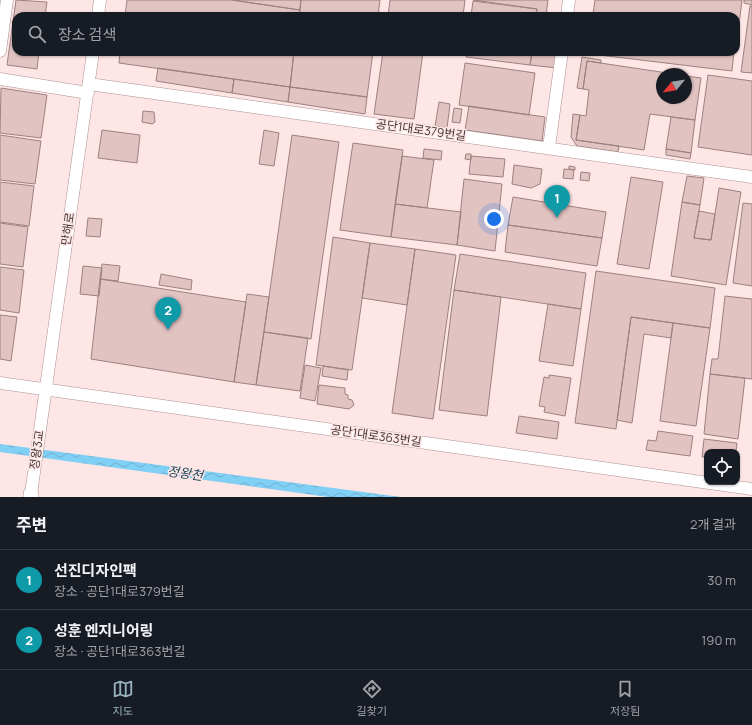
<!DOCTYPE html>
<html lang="ko">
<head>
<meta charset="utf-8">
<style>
	:root { --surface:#171b24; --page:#242831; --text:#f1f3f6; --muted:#9ea1a6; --line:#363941; --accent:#98b4c0 }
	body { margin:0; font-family:Manrope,"Noto Sans KR",sans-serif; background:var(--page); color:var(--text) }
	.controls { position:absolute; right:12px; bottom:12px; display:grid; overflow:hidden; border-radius:8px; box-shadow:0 1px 3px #0004 }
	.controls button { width:36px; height:36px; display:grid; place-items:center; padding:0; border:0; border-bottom:1px solid var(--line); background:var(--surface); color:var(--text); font:20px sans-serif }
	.compass { position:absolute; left:656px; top:68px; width:36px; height:36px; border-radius:50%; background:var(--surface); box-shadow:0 1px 3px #0004; rotate:240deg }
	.you { position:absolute; left:494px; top:219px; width:14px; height:14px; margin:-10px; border:3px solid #fff; border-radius:50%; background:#1a73e8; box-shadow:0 0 0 6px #1a73e833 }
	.badge { display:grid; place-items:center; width:26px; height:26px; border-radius:50%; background:var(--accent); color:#fff; font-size:13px; font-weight:700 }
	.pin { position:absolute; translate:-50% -33px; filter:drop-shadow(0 1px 2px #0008) }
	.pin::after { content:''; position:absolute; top:21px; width:14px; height:12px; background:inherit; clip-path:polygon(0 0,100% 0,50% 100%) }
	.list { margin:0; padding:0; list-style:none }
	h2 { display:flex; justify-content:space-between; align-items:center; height:52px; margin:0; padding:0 16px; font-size:17px }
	h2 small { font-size:13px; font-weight:400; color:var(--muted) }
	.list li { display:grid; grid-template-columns:26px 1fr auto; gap:12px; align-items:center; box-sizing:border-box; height:60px; padding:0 16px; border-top:1px solid var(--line) }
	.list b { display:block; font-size:15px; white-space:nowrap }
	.list p { margin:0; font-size:13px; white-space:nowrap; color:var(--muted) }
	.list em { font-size:13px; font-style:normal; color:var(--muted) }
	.icon { flex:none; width:22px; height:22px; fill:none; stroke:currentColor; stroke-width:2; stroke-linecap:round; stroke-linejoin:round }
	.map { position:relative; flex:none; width:752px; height:497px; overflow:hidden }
	.search { position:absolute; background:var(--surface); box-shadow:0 1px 3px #0004; left:12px; right:12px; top:12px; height:44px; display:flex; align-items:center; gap:10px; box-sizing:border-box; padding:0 14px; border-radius:12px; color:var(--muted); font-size:15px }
	.sheet { height:172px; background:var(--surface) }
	nav { display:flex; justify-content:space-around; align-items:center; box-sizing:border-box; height:56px; border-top:1px solid var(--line); background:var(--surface); font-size:11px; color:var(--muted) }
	nav a { display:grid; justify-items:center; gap:2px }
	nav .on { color:var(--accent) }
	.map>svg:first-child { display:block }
	.water { fill:url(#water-waves) }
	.building { fill:#e1c3c2; stroke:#9d8181 }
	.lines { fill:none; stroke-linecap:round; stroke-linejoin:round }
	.minor-casing { stroke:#ad9191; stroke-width:13 }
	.major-casing { stroke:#ad9191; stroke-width:16 }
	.minor { stroke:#fff; stroke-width:12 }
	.major { stroke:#fff; stroke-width:15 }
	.labels { text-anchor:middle; stroke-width:3; stroke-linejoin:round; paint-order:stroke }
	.street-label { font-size:12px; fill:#453939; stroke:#ffe6e6 }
	.water-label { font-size:13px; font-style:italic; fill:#194659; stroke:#ffe6e6 }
</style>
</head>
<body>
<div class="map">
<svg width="752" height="497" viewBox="0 0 752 497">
	<defs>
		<pattern id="water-waves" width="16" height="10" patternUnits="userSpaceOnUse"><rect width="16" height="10" fill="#80cff4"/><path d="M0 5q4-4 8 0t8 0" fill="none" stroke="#70b2d2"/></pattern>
	</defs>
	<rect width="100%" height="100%" fill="#ffe6e6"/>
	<!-- water -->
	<path class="water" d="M 0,444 L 401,497 L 328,497 L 0,452 Z"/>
	<!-- building -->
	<path class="building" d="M 16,0 L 47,2 L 45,16 L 16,16 L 16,52 L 39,52 L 37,69 L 7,65 Z
		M 127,0 L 231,0 L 300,10 L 299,16 L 125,16 Z
		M 233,0 L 301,0 L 300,10 Z
		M 301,0 L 380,0 L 378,16 L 299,16 Z
		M 390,0 L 465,0 L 463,16 L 388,16 Z
		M 473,0 L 548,0 L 546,16 L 536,16 L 537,9 Z
		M 595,0 L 742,0 L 738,33 L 736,33 L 736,16 L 609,16 L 593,14 Z
		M 744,0 L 752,0 L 752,5 L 744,3 Z
		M 473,1 L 537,9 L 536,16 L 471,16 Z
		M 750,6 L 752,6 L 752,73 L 741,72 Z
		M 120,52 L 294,52 L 290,87 L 119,63 Z
		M 294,52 L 373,52 L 367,97 L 290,87 Z
		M 383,52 L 423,52 L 414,119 L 374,114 Z
		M 467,52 L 532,52 L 530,65 L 466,57 Z
		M 532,52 L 559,52 L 557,68 L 530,65 Z
		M 599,52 L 734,52 L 732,71 L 599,55 Z
		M 582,57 L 601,60 L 601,63 L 587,61 L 583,89 L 577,88 Z
		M 587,61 L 674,74 L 662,74 L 662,98 L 686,98 L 686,76 L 701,78 L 695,120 L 650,114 L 644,150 L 576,140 L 580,115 L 586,116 L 589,90 L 583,89 Z
		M 465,63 L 535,73 L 529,115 L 459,105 Z
		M 158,68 L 234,79 L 232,93 L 156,81 Z
		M 708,75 L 752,81 L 752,155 L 698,147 Z
		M 234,79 L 290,87 L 288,102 L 232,93 Z
		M 290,87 L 367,97 L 365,114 L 288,102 Z
		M 1,88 L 47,95 L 41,138 L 0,133 Z
		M 439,102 L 450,104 L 447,128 L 435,126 Z
		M 469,106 L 545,117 L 542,141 L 465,130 Z
		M 454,108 L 462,109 L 460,123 L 452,122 Z
		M 143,111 L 154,112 L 155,122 L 152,124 L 142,122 Z
		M 573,114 L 580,115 L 576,140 L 619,146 L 618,152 L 577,146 L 571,137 Z
		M 671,117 L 695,120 L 691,153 L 666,149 Z
		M 102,130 L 140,135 L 137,163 L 98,158 Z
		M 264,130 L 279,133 L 274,166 L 259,164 Z
		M 0,135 L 41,141 L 35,184 L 0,180 Z
		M 292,135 L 339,142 L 311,339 L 264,332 Z
		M 353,143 L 403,150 L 391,237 L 340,230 Z
		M 424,149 L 442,151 L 441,160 L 423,158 Z
		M 666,149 L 691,153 L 690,159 L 666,155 Z
		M 466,154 L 471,154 L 471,160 L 465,159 Z
		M 402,156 L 434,160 L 427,208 L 395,204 Z
		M 471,156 L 505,159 L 503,177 L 469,174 Z
		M 514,165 L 542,169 L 540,184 L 531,188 L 512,184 Z
		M 569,166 L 575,167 L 575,170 L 569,169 Z
		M 564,169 L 574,170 L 573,179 L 563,178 Z
		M 581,172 L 590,173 L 589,181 L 580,180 Z
		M 687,176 L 704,178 L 700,205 L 682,202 Z
		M 631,177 L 663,182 L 649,269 L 617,264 Z
		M 464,179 L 502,184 L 495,251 L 457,245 Z
		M 0,182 L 34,186 L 29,226 L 0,222 Z
		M 719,188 L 741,192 L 726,285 L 671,276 L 682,202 L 700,205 L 694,238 L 711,240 Z
		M 513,197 L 606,212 L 602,238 L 508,225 Z
		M 743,203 L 752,204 L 752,286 L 733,283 Z
		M 395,204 L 461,212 L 457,245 L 391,237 Z
		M 699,211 L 715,214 L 711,240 L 694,238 Z
		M 88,218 L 102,219 L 100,237 L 86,236 Z
		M 0,223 L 28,227 L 23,267 L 0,264 Z
		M 508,225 L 602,238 L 597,266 L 505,252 Z
		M 333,237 L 370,243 L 352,370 L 316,365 Z
		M 370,243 L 415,249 L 407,305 L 362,298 Z
		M 415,249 L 456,255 L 433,419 L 392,413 Z
		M 460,254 L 586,273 L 581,309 L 454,290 Z
		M 102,264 L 120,266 L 118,281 L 100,279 Z
		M 83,266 L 102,268 L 99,296 L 80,294 Z
		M 0,267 L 24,270 L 19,313 L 0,310 Z
		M 596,271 L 715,288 L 710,328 L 631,317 L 616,429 L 575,423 Z
		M 161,274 L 192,280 L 191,290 L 159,285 Z
		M 100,279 L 246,302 L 234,382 L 91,359 Z
		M 454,290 L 501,297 L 487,416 L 439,410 Z
		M 247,294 L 269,297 L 256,385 L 234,382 Z
		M 725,296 L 752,299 L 752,379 L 710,374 L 712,359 L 718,359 Z
		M 548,304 L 581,309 L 573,366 L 539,361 Z
		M 0,315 L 17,317 L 11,361 L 0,359 Z
		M 631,317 L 673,323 L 671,338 L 644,334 L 632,423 L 617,420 Z
		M 673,323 L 710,328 L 696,426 L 660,421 Z
		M 264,332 L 308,338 L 300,391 L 256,385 Z
		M 305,365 L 321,368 L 315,401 L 300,398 Z
		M 323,366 L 348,370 L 347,380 L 322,376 Z
		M 710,374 L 745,378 L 738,439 L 704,434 Z
		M 549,375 L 571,378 L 565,416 L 544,412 L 545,407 L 539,406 L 544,377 L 549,378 Z
		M 319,385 L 345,388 L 345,394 L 348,395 L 348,399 L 352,400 L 354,405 L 349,409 L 317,404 Z
		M 519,416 L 559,422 L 557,439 L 516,433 Z
		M 658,431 L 693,436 L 690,456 L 646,450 L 648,440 L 656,441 Z
		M 704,439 L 737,443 L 736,452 L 707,452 L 707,457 L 702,457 Z"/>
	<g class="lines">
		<!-- minor casing -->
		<g class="minor-casing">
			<path id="minor" d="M 98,16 L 100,0
				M 567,16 L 569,0
				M 0,51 L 7,0
				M 0,79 L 88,93
				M 89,84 L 752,177
				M 549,147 L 562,52
				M 0,383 L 752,489
				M 31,494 L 93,52"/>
		</g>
		<!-- major casing -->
		<g class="major-casing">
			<path id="major" d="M 31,497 L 31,494"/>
		</g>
		<!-- minor -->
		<use href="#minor" class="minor"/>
		<!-- major -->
		<use href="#major" class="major"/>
	</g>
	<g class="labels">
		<!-- street labels -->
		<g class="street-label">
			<text transform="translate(421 130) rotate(8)" y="4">공단1대로379번길</text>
			<text transform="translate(68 229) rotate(-82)" y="4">만해로</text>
			<text transform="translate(376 436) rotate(8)" y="4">공단1대로363번길</text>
			<text transform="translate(37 450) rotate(-82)" y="4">정왕3교</text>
		</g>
		<!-- water labels -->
		<g class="water-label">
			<text transform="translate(185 473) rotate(8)" y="5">정왕천</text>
		</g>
	</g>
</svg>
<div class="controls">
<button><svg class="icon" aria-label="locate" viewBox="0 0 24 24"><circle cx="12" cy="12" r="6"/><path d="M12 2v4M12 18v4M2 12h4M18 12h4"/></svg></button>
</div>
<svg class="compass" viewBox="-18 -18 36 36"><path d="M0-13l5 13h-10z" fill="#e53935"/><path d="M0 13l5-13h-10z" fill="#9ea1a6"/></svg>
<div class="you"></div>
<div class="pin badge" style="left:557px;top:218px;background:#0f9aa8">1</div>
<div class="pin badge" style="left:168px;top:330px;background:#0f9aa8">2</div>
<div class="search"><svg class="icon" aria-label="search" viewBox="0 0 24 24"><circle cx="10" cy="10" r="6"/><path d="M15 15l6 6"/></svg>장소 검색</div>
</div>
<section class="sheet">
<h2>주변<small>2개 결과</small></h2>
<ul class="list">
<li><span class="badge" style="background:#0f9aa8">1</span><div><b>선진디자인팩</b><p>장소 · 공단1대로379번길</p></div><em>30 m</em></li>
<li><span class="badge" style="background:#0f9aa8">2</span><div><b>성훈 엔지니어링</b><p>장소 · 공단1대로363번길</p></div><em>190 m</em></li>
</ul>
</section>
<nav>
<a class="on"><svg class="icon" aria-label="map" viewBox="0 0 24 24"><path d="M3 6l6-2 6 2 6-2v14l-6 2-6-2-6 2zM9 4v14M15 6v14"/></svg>지도</a>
<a><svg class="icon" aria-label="directions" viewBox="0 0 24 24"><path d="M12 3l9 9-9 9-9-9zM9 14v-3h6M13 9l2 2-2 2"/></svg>길찾기</a>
<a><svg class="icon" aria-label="saved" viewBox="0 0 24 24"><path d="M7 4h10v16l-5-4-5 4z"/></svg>저장됨</a>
</nav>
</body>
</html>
